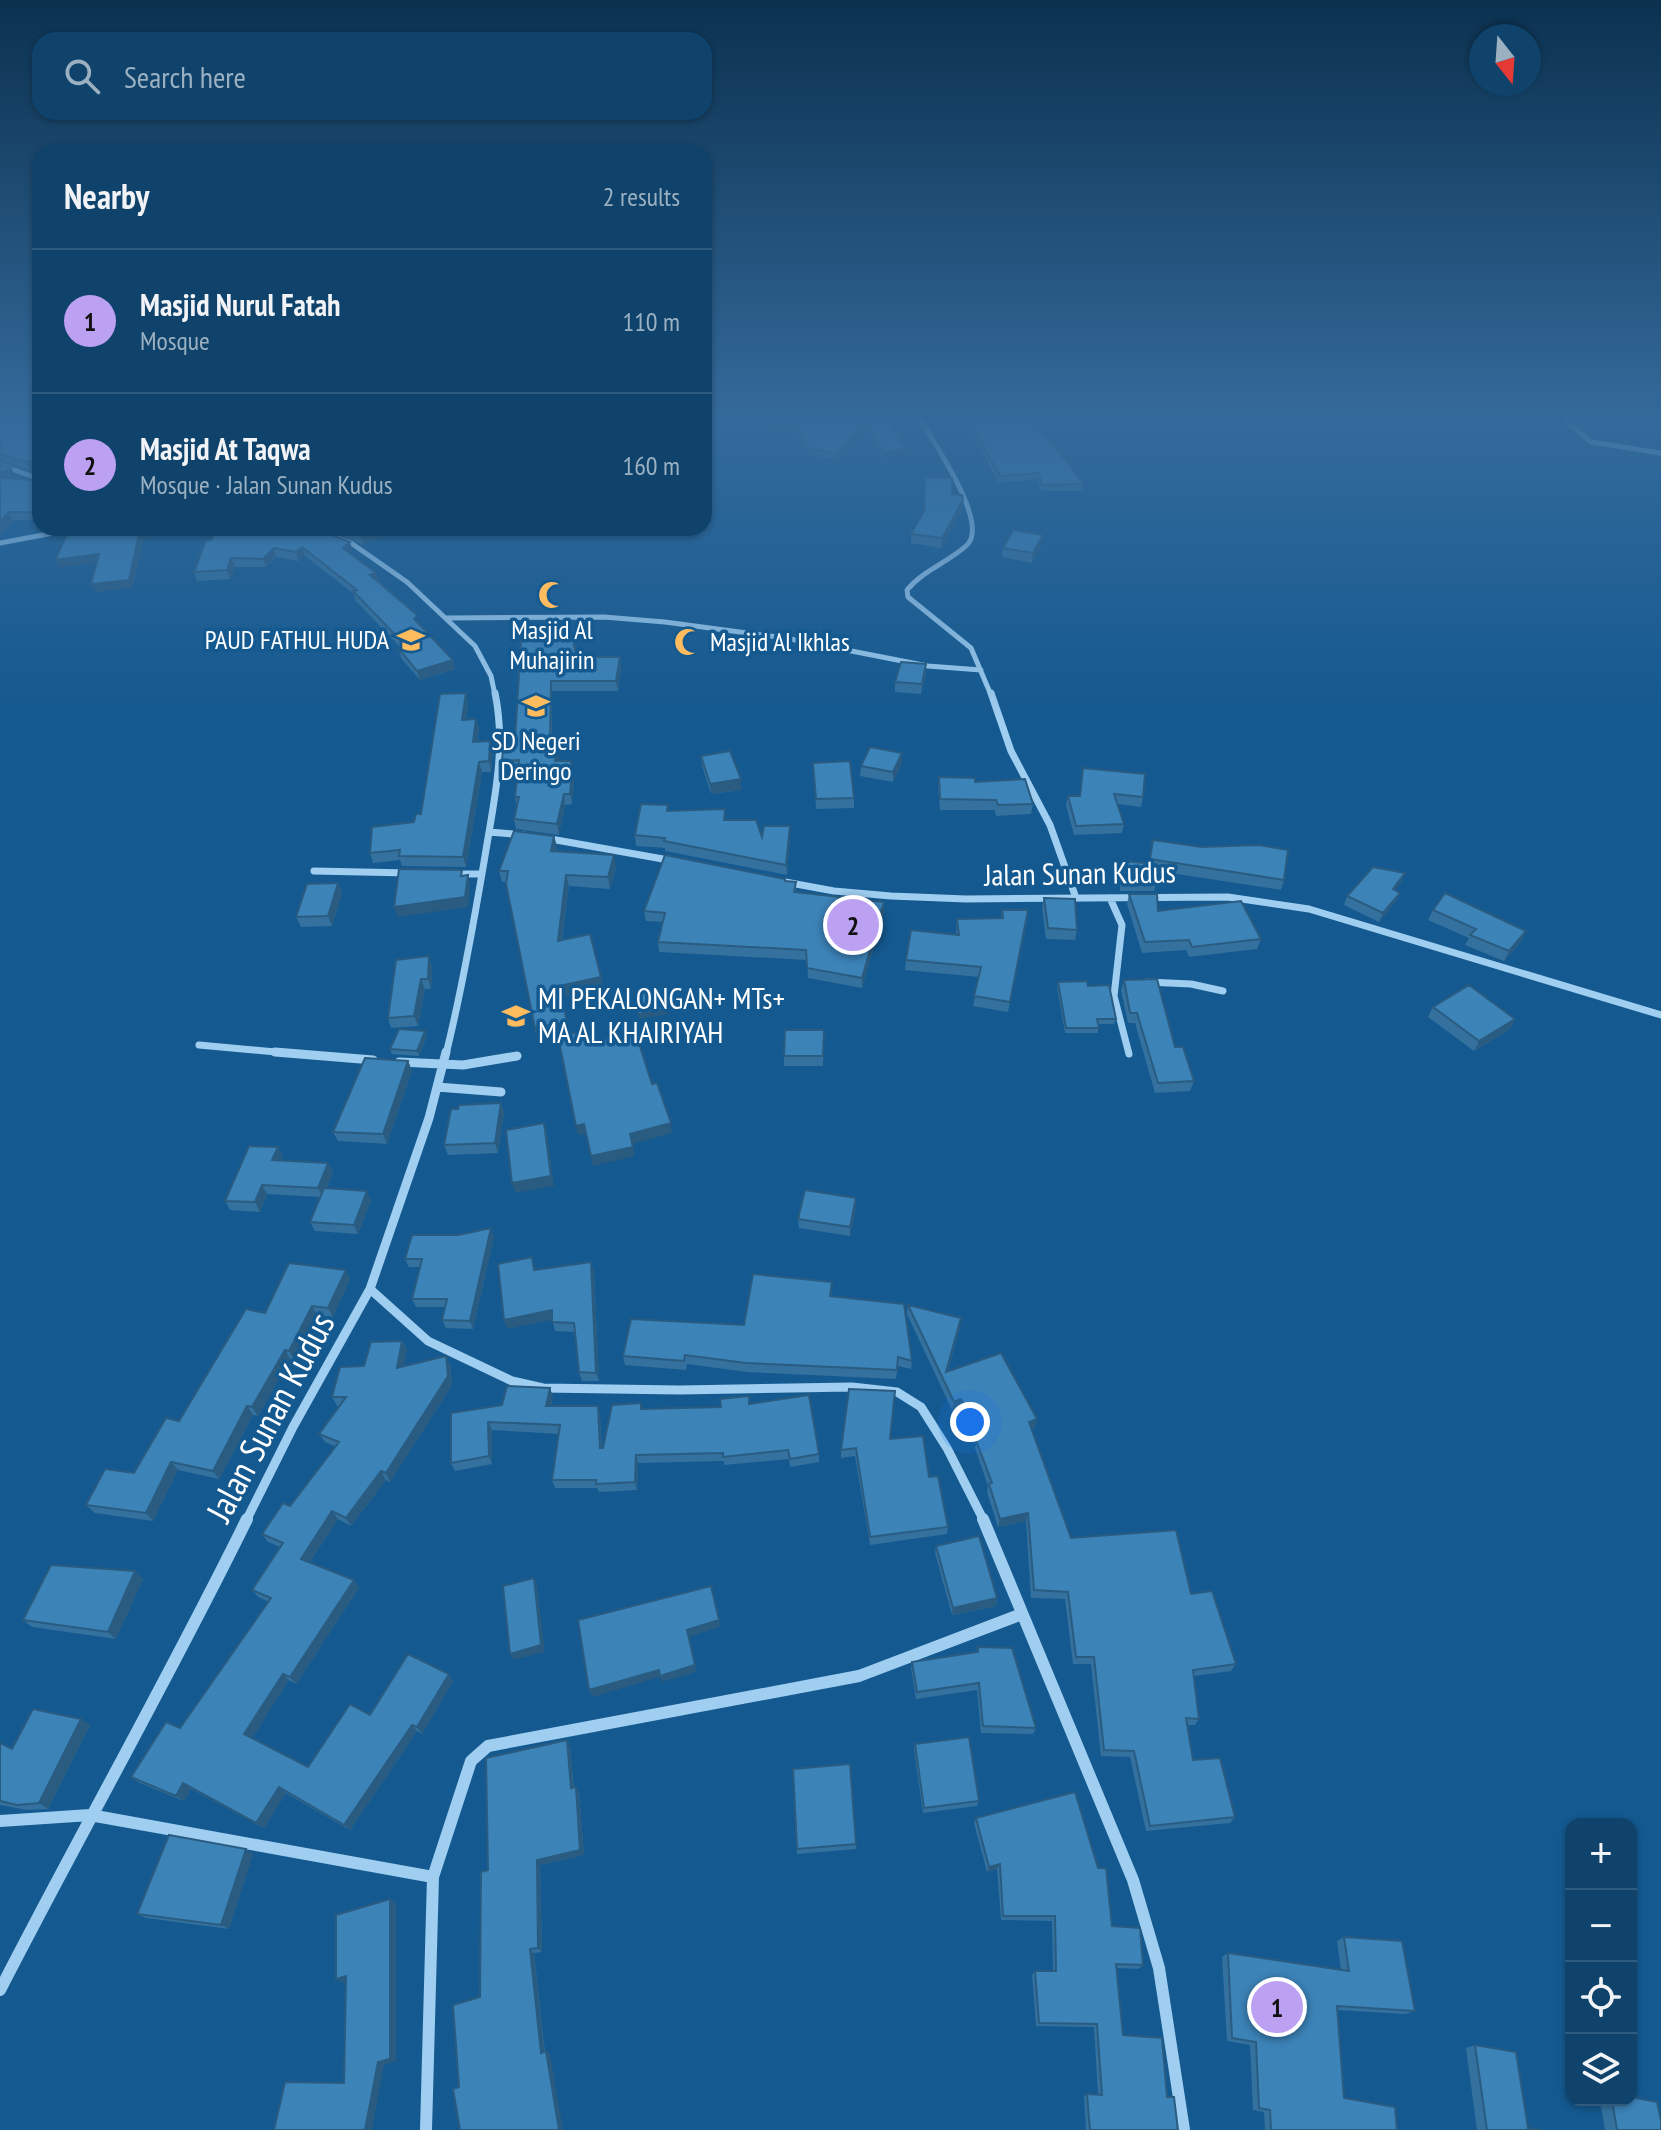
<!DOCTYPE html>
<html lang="en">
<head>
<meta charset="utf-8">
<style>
	:root { --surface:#0f436b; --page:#184a71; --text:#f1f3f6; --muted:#9bb0c1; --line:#2f5c7e; --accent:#bca0f2 }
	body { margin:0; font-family:"PT Sans Narrow",sans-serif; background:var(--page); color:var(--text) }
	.controls { position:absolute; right:24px; bottom:24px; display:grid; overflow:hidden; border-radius:16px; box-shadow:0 2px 6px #0004 }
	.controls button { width:72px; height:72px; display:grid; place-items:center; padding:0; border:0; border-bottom:2px solid var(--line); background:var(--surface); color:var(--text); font:40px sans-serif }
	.compass { position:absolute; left:1469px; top:24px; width:72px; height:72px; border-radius:50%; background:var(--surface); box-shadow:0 2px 6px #0004; rotate:163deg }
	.you { position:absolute; left:970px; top:1422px; width:28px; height:28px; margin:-20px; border:6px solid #fff; border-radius:50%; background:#1a73e8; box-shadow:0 0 0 12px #1a73e833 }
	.badge { display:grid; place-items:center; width:52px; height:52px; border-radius:50%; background:var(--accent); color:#111; font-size:26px; font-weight:700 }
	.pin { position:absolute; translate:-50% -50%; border:4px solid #fff; box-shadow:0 2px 8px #0006 }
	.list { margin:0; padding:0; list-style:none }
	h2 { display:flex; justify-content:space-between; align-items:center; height:104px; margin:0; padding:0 32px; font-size:34px }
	h2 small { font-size:26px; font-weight:400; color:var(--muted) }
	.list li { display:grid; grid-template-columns:52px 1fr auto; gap:24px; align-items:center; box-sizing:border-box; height:144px; padding:0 32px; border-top:2px solid var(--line) }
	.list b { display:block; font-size:30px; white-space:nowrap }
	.list p { margin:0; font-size:26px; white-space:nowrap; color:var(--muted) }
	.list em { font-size:26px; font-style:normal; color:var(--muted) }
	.icon { flex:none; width:44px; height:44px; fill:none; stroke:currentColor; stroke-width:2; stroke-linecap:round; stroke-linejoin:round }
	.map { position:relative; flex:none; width:1661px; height:2130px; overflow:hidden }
	.search { position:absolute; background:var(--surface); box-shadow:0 2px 6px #0004; left:32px; top:32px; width:680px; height:88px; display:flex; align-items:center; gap:20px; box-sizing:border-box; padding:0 28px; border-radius:24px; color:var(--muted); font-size:30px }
	.panel { position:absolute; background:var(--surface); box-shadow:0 2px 6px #0004; left:32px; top:144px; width:680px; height:392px; border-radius:24px }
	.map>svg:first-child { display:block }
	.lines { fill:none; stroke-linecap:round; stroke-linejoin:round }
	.minor-far3 { stroke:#9fcef1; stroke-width:5 }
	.minor-far2 { stroke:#9fcef1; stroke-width:7 }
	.minor-far1 { stroke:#9fcef1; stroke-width:9 }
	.minor { stroke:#9fcef1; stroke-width:12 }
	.wall { fill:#34719e }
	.shaded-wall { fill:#2a5c81 }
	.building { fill:#3c83b8; stroke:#2a5c81; stroke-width:2 }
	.labels { text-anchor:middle; stroke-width:7; stroke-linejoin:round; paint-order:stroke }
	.far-poi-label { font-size:26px; fill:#fff; stroke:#14598f }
	.street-label { font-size:30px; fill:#fff; stroke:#14598f }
	.poi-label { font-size:30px; fill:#fff; stroke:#14598f; text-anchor:start }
	.near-street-label { font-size:36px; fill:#fff; stroke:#14598f }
</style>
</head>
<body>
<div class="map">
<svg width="1661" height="2130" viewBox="0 0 1661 2130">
	<rect width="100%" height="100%" fill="#14598f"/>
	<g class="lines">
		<!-- minor-far3 -->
		<path class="minor-far3" d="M 921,420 C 933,442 990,523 967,545 C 949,562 923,570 907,590 L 908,597 L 971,648 L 991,695
			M 1565,420 L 1591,442 L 1661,453
			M 0,465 L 40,479
			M 310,528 L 351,543 L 407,582 L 475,646 L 491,676 L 495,695
			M 0,543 L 80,528
			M 446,618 L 604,617 L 665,622 L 785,638 L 928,666 L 981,670"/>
		<!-- minor-far2 -->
		<path class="minor-far2" d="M 991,693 L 1011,751 L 1050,825 L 1076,898
			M 489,832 L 524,835
			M 545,838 L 674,861
			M 314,871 L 409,873
			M 455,874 L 482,874
			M 785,882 L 834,891 L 891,896 L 966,899 L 1228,897 L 1309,909 L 1661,1015
			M 1110,898 L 1122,925 L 1114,996 L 1129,1054
			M 1147,982 L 1191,984 L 1223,991
			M 199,1045 L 298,1054
			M 446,1054 C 462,990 473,927 484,862 C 493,805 507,750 495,693"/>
		<!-- minor-far1 -->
		<path class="minor-far1" d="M 275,1052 L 373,1060
			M 399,1062 L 463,1065 L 517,1056
			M 437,1087 L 501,1092
			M 370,1289 L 428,1341 L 512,1381 L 543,1388 L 680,1390 L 852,1387 L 897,1392 L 921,1407 L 947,1448 L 984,1521
			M 246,1521 L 293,1427 L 370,1289 L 429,1118 L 446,1052"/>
		<!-- minor -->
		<path class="minor" d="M 983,1519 L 1133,1880 L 1159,1968 L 1184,2130
			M 0,1821 L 90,1815 L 433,1877 L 426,2130
			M 433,1877 L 471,1761 L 488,1746 L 859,1676 L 1022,1614
			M 0,1990 C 81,1832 169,1678 247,1519"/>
	</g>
	<!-- wall -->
	<path class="wall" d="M 0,420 L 40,420 L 40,466 L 30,470 L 0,461 Z
		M 762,420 L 916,420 L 916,422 L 891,426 L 906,456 L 883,458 L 866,429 L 837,460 L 809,455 L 794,430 L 771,434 Z
		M 940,420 L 952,420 L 952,431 Z
		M 957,420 L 1031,420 L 1084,484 L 1083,491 L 1041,491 L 1038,479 L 999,483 L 964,420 L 958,421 Z
		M 11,468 L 15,476 L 10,478 L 40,481 L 40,520 L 13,520 L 0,534 Z
		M 963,500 L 962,509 L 941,548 L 911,543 L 911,534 Z
		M 324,528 L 386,528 L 387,533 L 363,545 Z
		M 211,540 L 352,550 L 350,553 L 376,573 L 379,581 L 420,625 L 455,669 L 420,680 L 401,658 L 399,649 L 401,648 L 355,600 L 354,594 L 305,556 L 298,561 L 276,557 L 266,567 L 235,567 L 230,579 L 197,581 L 194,572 Z
		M 1042,545 L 1032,563 L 1002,557 L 1003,548 Z
		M 521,641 L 577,657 L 620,657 L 621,667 L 618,691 L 552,691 L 552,746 L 559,756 L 558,761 L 573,771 L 574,781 L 572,804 L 565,805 L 559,835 L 516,829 L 514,819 L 517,806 L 515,797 L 518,770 L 504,771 L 502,761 L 515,740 Z
		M 926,664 L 926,674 L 921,694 L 895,692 L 895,682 Z
		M 468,703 L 466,720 L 476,719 L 479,729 L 477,742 L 490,741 L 493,751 L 491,772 L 482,772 L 466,867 L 402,866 L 400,860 L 373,863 L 370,853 L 414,822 L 421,814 Z
		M 902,753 L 902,763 L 893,782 L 860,776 L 861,766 Z
		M 701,756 L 741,779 L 741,790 L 711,794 L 702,766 Z
		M 813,763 L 854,798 L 854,808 L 816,809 Z
		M 1083,768 L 1143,797 L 1141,807 L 1118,804 L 1124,824 L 1122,833 L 1074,835 L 1066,805 L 1068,796 L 1080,796 Z
		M 939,777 L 975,782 L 1033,804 L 1031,814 L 996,816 L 995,810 L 940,810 L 938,788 Z
		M 669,811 L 725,820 L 762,837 L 790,836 L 787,875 L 665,851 L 665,848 L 636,846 L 635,835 Z
		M 554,836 L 557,847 L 556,852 L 616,867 L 610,889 L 569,886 L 562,940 L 601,977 L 603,989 L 562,997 L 569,1033 L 537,1040 L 506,882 L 502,882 L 499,871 Z
		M 1153,840 L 1284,880 L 1281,890 L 1157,871 L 1157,881 L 1154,891 L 1120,891 L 1120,871 L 1122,861 L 1149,863 Z
		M 1405,873 L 1401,882 L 1395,890 L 1400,893 L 1396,901 L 1379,922 L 1344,905 L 1347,896 Z
		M 785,881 L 796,882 L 796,892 L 884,911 L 862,988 L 808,978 L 807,960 L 659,952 L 658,942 L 663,922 L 646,921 L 644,911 Z
		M 338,883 L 342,893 L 332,926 L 301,927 L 296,917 Z
		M 1129,894 L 1158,911 L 1261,939 L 1257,949 L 1189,957 L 1186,950 L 1142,953 L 1127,904 Z
		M 1044,898 L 1077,930 L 1075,940 L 1046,939 L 1042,908 Z
		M 1002,910 L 1027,921 L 1008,1012 L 973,1006 L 979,977 L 905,970 L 906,960 L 956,935 L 957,919 L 1001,918 Z
		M 1433,910 L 1526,931 L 1521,941 L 1504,961 L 1465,945 L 1469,938 L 1428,920 Z
		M 432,966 L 431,989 L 425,989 L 418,1026 L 391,1028 L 388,1018 Z
		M 1124,980 L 1175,1047 L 1194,1081 L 1190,1091 L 1155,1093 L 1135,1023 L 1128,1023 L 1121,990 Z
		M 1058,982 L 1088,986 L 1116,1019 L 1114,1024 L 1098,1024 L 1098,1033 L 1065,1033 L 1057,987 Z
		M 1433,1007 L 1515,1019 L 1510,1029 L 1474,1051 L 1428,1017 Z
		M 824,1030 L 823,1066 L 784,1066 L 784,1056 Z
		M 425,1031 L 427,1036 L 419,1056 L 392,1054 L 390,1049 Z
		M 408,1061 L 412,1071 L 387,1144 L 338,1141 L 333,1132 Z
		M 501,1103 L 504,1113 L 498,1153 L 448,1155 L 444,1145 L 458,1109 Z
		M 283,1156 L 281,1161 L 328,1163 L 333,1173 L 327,1188 L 371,1200 L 358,1234 L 315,1231 L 310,1222 L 320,1197 L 267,1194 L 260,1212 L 230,1210 L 225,1201 Z
		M 856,1198 L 856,1208 L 850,1236 L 799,1228 L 798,1219 Z
		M 494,1237 L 473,1329 L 446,1328 L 442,1320 L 445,1307 L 416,1307 L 412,1299 L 420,1267 L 409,1267 L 405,1259 Z
		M 535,1266 L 535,1269 L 594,1271 L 599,1381 L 582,1381 L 579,1372 L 575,1332 L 555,1331 L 552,1319 L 507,1329 Z
		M 346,1270 L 350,1279 L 333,1317 L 317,1315 L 295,1360 L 290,1359 L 258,1416 L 253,1415 L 219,1479 L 178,1470 L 153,1521 L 95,1513 L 86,1505 L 134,1473 L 179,1421 L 265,1313 Z
		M 832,1291 L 831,1296 L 912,1361 L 911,1369 L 898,1366 L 896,1379 L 747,1372 L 687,1364 L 686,1370 L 625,1365 L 623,1356 L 744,1325 Z
		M 908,1305 L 960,1327 L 948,1371 L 1035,1428 L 1031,1429 L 1071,1538 L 1191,1594 L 1236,1664 L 1231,1671 L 1194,1676 L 1199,1719 L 1195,1725 L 1188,1725 L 1193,1760 L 1235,1817 L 1230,1823 L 1146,1831 L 1130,1757 L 1101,1756 L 1091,1664 L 1073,1664 L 1065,1599 L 1031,1598 L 1026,1521 L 998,1527 L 987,1492 L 988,1486 L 975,1448 L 976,1444 L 960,1408 L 952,1410 L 907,1314 Z
		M 402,1341 L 407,1350 L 403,1366 L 446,1356 L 450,1365 L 452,1385 L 390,1482 L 386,1480 L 351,1526 L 338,1519 L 310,1562 L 354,1580 L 359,1588 L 296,1684 L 289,1680 L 252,1738 L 308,1767 L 370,1715 L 449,1674 L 453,1681 L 422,1734 L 417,1731 L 350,1830 L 286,1793 L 264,1828 L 191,1789 L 184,1801 L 140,1783 L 131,1777 L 180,1728 L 269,1602 L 258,1597 L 252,1590 L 280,1547 L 268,1542 L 262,1534 L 290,1506 L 336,1447 L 325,1442 L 319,1434 L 340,1406 L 337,1406 L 332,1397 L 364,1366 Z
		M 550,1388 L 553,1397 L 551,1406 L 598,1406 L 600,1415 L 602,1448 L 643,1409 L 721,1407 L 749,1404 L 819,1454 L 819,1462 L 790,1467 L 789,1459 L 724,1465 L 724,1461 L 638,1463 L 637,1490 L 599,1492 L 597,1488 L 555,1488 L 552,1480 L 559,1434 L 492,1430 L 492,1464 L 455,1471 L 451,1463 L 502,1405 Z
		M 890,1439 L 929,1477 L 948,1527 L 947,1534 L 870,1545 L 855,1456 L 841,1458 L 841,1450 Z
		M 936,1546 L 997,1598 L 996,1606 L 952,1615 L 935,1553 Z
		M 143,1579 L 116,1639 L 32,1627 L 23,1620 Z
		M 978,1647 L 1036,1728 L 1033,1734 L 981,1733 L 977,1690 L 916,1699 L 911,1668 L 912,1662 L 976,1652 Z
		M 90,1725 L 48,1809 L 27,1810 L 0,1805 L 0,1743 L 12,1749 Z
		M 915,1744 L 979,1801 L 977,1806 L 923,1813 L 914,1750 Z
		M 570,1746 L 574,1788 L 579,1793 L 584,1855 L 540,1865 L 542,1952 L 534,1953 L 545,2052 L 550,2054 L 459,2087 L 480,1997 L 488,1870 Z
		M 793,1769 L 856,1844 L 856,1849 L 797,1854 Z
		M 976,1818 L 1112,1926 L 1143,1965 L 1138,1969 L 1116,1968 L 1123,2035 L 1167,2097 L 1178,2130 L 1086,2130 L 1084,2096 L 1087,2094 L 1098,2095 L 1094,2027 L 1036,2026 L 1032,1975 L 1035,1971 L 1053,1971 L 1052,1921 L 1001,1920 L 997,1869 L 987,1872 L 974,1823 Z
		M 246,1849 L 253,1854 L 229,1929 L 146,1918 L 137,1914 Z
		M 1344,1937 L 1415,2011 L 1406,2014 L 1337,2010 L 1344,2098 L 1397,2130 L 1265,2130 L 1264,2112 L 1253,2110 L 1250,2045 L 1227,2041 L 1222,1957 L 1228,1953 L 1341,1970 L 1337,1941 Z
		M 1475,2045 L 1528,2128 L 1542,2130 L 1477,2130 L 1466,2048 Z
		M 1600,2100 L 1631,2100 L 1661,2130 L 1605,2130 Z"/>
	<!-- shaded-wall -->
	<path class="shaded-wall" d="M 888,420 L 916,420 L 916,422 L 887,426 Z
		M 866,422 L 866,429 L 837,460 L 837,454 Z
		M 794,424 L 794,430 L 771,434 L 771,427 Z
		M 907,449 L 906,456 L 883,458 L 884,452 Z
		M 40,456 L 40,466 L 30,470 L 27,462 Z
		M 11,468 L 15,476 L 0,482 L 0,473 Z
		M 963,500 L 962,509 L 941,548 L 942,538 Z
		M 9,512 L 13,520 L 0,534 L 0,522 Z
		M 145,528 L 182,528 L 182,530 L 149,534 L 148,538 L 144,539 L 133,588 L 95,592 L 91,584 L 140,530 Z
		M 378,528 L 386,528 L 387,533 L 363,545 L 361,536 Z
		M 1043,535 L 1042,545 L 1032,563 L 1033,553 Z
		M 350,542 L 352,550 L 345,556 L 343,548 Z
		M 302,547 L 305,556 L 298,561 L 296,552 Z
		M 274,548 L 276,557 L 266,567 L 263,559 Z
		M 99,554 L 102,562 L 59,568 L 55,560 Z
		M 231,558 L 235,567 L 230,579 L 227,570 Z
		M 376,573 L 379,581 L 370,575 Z
		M 620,657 L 621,667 L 618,691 L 616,681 Z
		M 453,660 L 455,669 L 420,680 L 417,671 Z
		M 926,664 L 926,674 L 921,694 L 922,684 Z
		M 551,681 L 552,691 L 551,756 L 550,746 Z
		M 466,693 L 468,703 L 465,730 L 462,720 Z
		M 476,719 L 479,729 L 475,752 L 473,742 Z
		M 490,741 L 493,751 L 491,772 L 489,761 Z
		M 557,746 L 559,756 L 557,772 L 555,761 Z
		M 902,753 L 902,763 L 893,782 L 893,772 Z
		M 571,761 L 574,781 L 572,804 L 570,794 Z
		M 479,762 L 482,772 L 466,867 L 463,857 Z
		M 741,779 L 741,790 L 711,794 L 710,784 Z
		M 564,794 L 565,805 L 559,835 L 557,824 Z
		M 790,826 L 790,836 L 787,875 L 786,865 Z
		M 554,836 L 557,847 L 554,863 L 551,851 Z
		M 614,855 L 616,867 L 610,889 L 608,877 Z
		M 1405,873 L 1401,882 L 1389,898 L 1393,889 Z
		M 468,875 L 470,885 L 468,907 L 398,917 L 394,907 Z
		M 566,875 L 569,886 L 560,952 L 558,941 Z
		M 338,883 L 342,893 L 332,926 L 328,916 Z
		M 1400,893 L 1396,901 L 1379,922 L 1383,913 Z
		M 884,902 L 884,911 L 862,988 L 862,978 Z
		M 1526,931 L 1521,941 L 1504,961 L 1509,951 Z
		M 429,956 L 432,966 L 431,989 L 428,979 Z
		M 601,977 L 603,989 L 562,997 L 559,986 Z
		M 421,979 L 425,989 L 418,1026 L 414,1016 Z
		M 667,1009 L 668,1014 L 639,1019 L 638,1014 Z
		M 1515,1019 L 1510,1029 L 1474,1051 L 1479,1041 Z
		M 567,1022 L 569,1033 L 537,1040 L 535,1028 Z
		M 425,1031 L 427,1036 L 419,1056 L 417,1051 Z
		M 408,1061 L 412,1071 L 387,1144 L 383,1134 Z
		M 501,1103 L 504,1113 L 498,1153 L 495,1143 Z
		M 544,1123 L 547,1133 L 554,1186 L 515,1193 L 512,1183 Z
		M 671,1123 L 672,1133 L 632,1144 L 630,1134 Z
		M 584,1124 L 586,1134 L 578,1135 L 576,1126 Z
		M 278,1147 L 283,1156 L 277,1170 L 272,1160 Z
		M 633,1147 L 635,1156 L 593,1166 L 591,1156 Z
		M 328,1163 L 333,1173 L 323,1197 L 318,1188 Z
		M 262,1185 L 267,1194 L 260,1212 L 255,1202 Z
		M 367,1191 L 371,1200 L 358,1234 L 354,1225 Z
		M 856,1198 L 856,1208 L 850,1236 L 850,1227 Z
		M 491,1228 L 494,1237 L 473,1329 L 470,1321 Z
		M 591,1262 L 594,1271 L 599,1381 L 596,1373 Z
		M 346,1270 L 350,1279 L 333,1317 L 328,1308 Z
		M 312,1306 L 317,1315 L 295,1360 L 289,1351 Z
		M 552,1310 L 555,1319 L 507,1329 L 504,1320 Z
		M 961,1318 L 960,1327 L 945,1380 L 946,1372 Z
		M 402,1341 L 407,1350 L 401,1377 L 397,1368 Z
		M 285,1350 L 290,1359 L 258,1416 L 252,1407 Z
		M 446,1356 L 450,1365 L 452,1385 L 390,1482 L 386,1473 Z
		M 550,1388 L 553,1397 L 549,1415 L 546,1406 Z
		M 961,1399 L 960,1408 L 952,1410 L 954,1402 Z
		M 247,1406 L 253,1415 L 219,1479 L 213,1471 Z
		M 598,1406 L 600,1415 L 602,1456 L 600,1448 Z
		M 1037,1419 L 1035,1428 L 1027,1430 L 1029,1422 Z
		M 488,1422 L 492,1430 L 492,1464 L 489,1456 Z
		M 636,1455 L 638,1463 L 637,1490 L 635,1482 Z
		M 171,1462 L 178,1470 L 153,1521 L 146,1513 Z
		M 381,1471 L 386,1480 L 351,1526 L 346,1518 Z
		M 332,1511 L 338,1519 L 307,1566 L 301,1559 Z
		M 1028,1513 L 1026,1521 L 998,1527 L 1000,1519 Z
		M 135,1571 L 143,1579 L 116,1639 L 108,1632 Z
		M 534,1578 L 537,1585 L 545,1652 L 513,1660 L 510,1654 Z
		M 354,1580 L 359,1588 L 296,1684 L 290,1677 Z
		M 997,1598 L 996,1606 L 952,1615 L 953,1608 Z
		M 719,1620 L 720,1627 L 688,1637 L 687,1630 Z
		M 695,1665 L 696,1672 L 662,1682 L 660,1677 L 592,1697 L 589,1690 L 659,1670 Z
		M 283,1674 L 289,1680 L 251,1740 L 244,1734 Z
		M 449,1674 L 453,1681 L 422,1734 L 417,1727 Z
		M 81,1719 L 90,1725 L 48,1809 L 39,1803 Z
		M 412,1725 L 417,1731 L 350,1830 L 344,1825 Z
		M 567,1740 L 570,1746 L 574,1794 L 571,1788 Z
		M 183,1783 L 191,1789 L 184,1801 L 176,1796 Z
		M 279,1787 L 286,1793 L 264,1828 L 256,1823 Z
		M 576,1787 L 579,1793 L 584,1855 L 540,1865 L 542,1952 L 538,1948 L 537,1860 Z
		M 246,1849 L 253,1854 L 229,1929 L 221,1925 Z
		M 1000,1864 L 997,1869 L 987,1872 L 989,1867 Z
		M 390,1899 L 396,1904 L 396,2061 L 384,2065 L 372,2130 L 365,2130 Z
		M 530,1949 L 534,1953 L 545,2056 L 541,2053 Z
		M 346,1976 L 352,1980 L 343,1983 L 336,1979 Z
		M 546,2051 L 550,2054 L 563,2130 L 559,2130 Z"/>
	<!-- building -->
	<path class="building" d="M 0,420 L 40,420 L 40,456 L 27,462 L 0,454 Z
		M 766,420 L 888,420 L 907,449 L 884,452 L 866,422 L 837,454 L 809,448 L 794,424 L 771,427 Z
		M 968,420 L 1031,420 L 1048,438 L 1084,484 L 1042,485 L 1039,473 L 1000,476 Z
		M 0,464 L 11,468 L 0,473 Z
		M 0,477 L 40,481 L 40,512 L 9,512 L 0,522 Z
		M 925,477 L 952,478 L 952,494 L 962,495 L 963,500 L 942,538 L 911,534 L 924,511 Z
		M 70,528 L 145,528 L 145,530 L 140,530 L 129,580 L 91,584 L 99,554 L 55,560 Z
		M 217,528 L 315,528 L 350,542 L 343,548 L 376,573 L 370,575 L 417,615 L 414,619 L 453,660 L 417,671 L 399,649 L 406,646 L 353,591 L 357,590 L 302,547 L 296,552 L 274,548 L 263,559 L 231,558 L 227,570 L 194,572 L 206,540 L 211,540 Z
		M 342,528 L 378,528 L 361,536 Z
		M 1013,530 L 1043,535 L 1033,553 L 1003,548 Z
		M 571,634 L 577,657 L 620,657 L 616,681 L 551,681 L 550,746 L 557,746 L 555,761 L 571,761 L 572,771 L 570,794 L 564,794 L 557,824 L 514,819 L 519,797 L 515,797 L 519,760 L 502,761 L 504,740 L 515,740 L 521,641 Z
		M 901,662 L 926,664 L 922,684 L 895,682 Z
		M 466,693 L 462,720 L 476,719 L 473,742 L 490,741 L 489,761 L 479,762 L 463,857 L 399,856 L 400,850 L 370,853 L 372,827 L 414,822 L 416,814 L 421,814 L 440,694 Z
		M 870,747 L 902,753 L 893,772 L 861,766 Z
		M 730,751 L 741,779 L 710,784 L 701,756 Z
		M 850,761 L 854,798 L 816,799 L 813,763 Z
		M 1083,768 L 1145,774 L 1143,797 L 1114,794 L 1124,824 L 1076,826 L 1068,796 L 1080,796 Z
		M 939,777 L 975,778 L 975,782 L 1025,779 L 1033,804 L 998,805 L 996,800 L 940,799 Z
		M 641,804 L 668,805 L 667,811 L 725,809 L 724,820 L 756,820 L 762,837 L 764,826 L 790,826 L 786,865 L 664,841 L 665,838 L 635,835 Z
		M 514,831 L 554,836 L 551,851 L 614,855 L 608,877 L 566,875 L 558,941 L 590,934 L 601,977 L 559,986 L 567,1022 L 535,1028 L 506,884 L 508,871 L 499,871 Z
		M 1153,840 L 1202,847 L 1259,845 L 1288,850 L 1284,880 L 1150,859 Z
		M 665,855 L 785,879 L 785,881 L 796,882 L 794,892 L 884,902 L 862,978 L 807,968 L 806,950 L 658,942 L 665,913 L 644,911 Z
		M 1122,861 L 1156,864 L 1157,881 L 1122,881 Z
		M 1373,867 L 1405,873 L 1393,889 L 1400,893 L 1383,913 L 1347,896 Z
		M 399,869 L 462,870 L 461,876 L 468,875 L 465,897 L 394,907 Z
		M 338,883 L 328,916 L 296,917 L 307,884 Z
		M 1445,893 L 1526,931 L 1509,951 L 1470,935 L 1476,929 L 1433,910 Z
		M 1129,894 L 1157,894 L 1158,911 L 1241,901 L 1261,939 L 1192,947 L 1189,940 L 1145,942 Z
		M 1044,898 L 1075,899 L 1077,930 L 1048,928 Z
		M 1002,910 L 1028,910 L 1010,1002 L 974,996 L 981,967 L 906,960 L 911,930 L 959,935 L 957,919 L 1003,918 Z
		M 429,956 L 428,979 L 421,979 L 414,1016 L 388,1018 L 396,960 Z
		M 1157,979 L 1175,1047 L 1183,1047 L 1194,1081 L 1158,1083 L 1137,1013 L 1130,1013 L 1124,980 Z
		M 1087,981 L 1088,986 L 1109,985 L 1116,1019 L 1097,1019 L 1099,1028 L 1066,1028 L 1058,982 Z
		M 1469,985 L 1515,1019 L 1479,1041 L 1433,1007 Z
		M 663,988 L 667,1009 L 638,1014 L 634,992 Z
		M 399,1029 L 425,1031 L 417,1051 L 390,1049 Z
		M 590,1030 L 592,1042 L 635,1031 L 652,1084 L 657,1083 L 671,1123 L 630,1134 L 633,1147 L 591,1156 L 584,1124 L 576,1126 L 558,1036 Z
		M 785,1030 L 824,1030 L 823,1056 L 784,1056 Z
		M 365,1058 L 408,1061 L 383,1134 L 333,1132 Z
		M 501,1103 L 495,1143 L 444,1145 L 451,1109 L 458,1109 L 459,1105 Z
		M 544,1123 L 551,1176 L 512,1183 L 506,1130 Z
		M 249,1146 L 278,1147 L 272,1160 L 328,1163 L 318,1188 L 262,1185 L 255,1202 L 225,1201 Z
		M 324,1188 L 367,1191 L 354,1225 L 310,1222 Z
		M 805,1190 L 856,1198 L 850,1227 L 798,1219 Z
		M 491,1228 L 470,1321 L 442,1320 L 447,1299 L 412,1299 L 422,1259 L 405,1259 L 412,1235 L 458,1235 Z
		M 532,1257 L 534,1270 L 591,1262 L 596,1373 L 579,1372 L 574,1323 L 552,1322 L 552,1310 L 504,1320 L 498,1264 Z
		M 289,1263 L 346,1270 L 328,1308 L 312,1306 L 289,1351 L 285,1350 L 252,1407 L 247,1406 L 213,1471 L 171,1462 L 146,1513 L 86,1505 L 105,1469 L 134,1473 L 166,1418 L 179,1421 L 246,1309 L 265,1313 Z
		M 753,1274 L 832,1282 L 830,1296 L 904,1304 L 912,1361 L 898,1357 L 897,1370 L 746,1363 L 685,1355 L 684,1361 L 623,1356 L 631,1319 L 744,1325 Z
		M 908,1305 L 961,1318 L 946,1372 L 1001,1353 L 1037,1419 L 1029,1422 L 1071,1538 L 1176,1530 L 1191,1594 L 1212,1591 L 1236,1664 L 1193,1670 L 1199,1719 L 1186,1718 L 1193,1760 L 1220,1758 L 1235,1817 L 1150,1826 L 1134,1751 L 1104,1750 L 1094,1657 L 1076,1657 L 1068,1592 L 1034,1590 L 1028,1513 L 1000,1519 L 989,1484 L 992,1483 L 976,1440 L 979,1439 L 961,1399 L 954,1402 Z
		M 402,1341 L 397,1368 L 446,1356 L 448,1376 L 386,1473 L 381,1471 L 346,1518 L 332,1511 L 301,1559 L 354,1580 L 290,1677 L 283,1674 L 244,1734 L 308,1767 L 350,1704 L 370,1715 L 408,1654 L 449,1674 L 417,1727 L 412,1725 L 344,1825 L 279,1787 L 256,1823 L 183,1783 L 176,1796 L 131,1777 L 166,1722 L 180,1728 L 271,1598 L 252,1590 L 283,1543 L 262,1534 L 283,1503 L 290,1506 L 339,1442 L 319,1434 L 346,1397 L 332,1397 L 340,1367 L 364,1366 L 371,1342 Z
		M 507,1386 L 550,1388 L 546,1406 L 598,1406 L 600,1448 L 603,1448 L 612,1405 L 641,1403 L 641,1409 L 721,1407 L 720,1399 L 749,1396 L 749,1404 L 809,1395 L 819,1454 L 790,1459 L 788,1450 L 723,1457 L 723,1453 L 636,1455 L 635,1482 L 596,1484 L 596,1480 L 552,1480 L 560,1425 L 488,1422 L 489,1456 L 451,1463 L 451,1413 L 502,1405 Z
		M 849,1389 L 895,1391 L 890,1439 L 923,1436 L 929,1477 L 938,1476 L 948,1527 L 870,1537 L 856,1448 L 841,1450 Z
		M 979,1536 L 997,1598 L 953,1608 L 936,1546 Z
		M 51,1565 L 135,1571 L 108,1632 L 23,1620 Z
		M 534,1578 L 541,1645 L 510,1654 L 503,1586 Z
		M 711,1586 L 719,1620 L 687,1630 L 695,1665 L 660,1676 L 659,1670 L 589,1690 L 578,1620 Z
		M 978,1647 L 1012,1648 L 1036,1728 L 983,1726 L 979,1683 L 917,1692 L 912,1662 L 978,1652 Z
		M 33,1709 L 81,1719 L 39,1803 L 17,1805 L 0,1801 L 0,1743 L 12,1749 Z
		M 969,1737 L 979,1801 L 924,1808 L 915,1744 Z
		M 567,1740 L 571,1788 L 576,1787 L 580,1850 L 537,1860 L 538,1948 L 530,1949 L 541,2053 L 546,2051 L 559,2130 L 460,2130 L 453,2089 L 459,2087 L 453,2005 L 480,1997 L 481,1872 L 488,1870 L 486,1758 Z
		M 850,1764 L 856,1844 L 797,1849 L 793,1769 Z
		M 1075,1792 L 1098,1868 L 1106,1868 L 1112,1926 L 1140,1928 L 1143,1965 L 1116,1964 L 1123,2035 L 1162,2038 L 1167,2097 L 1174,2097 L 1178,2130 L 1090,2130 L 1087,2094 L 1102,2095 L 1097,2024 L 1039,2023 L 1035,1971 L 1056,1971 L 1055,1916 L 1003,1916 L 1000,1864 L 989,1867 L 976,1818 Z
		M 169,1835 L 246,1849 L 221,1925 L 137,1914 Z
		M 390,1899 L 390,2059 L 378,2062 L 365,2130 L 274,2130 L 285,2082 L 344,2083 L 346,1976 L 336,1979 L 336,1915 Z
		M 1344,1937 L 1402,1941 L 1415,2011 L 1337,2006 L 1344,2098 L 1395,2107 L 1397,2130 L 1271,2130 L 1270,2110 L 1259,2108 L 1256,2042 L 1232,2038 L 1228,1953 L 1349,1971 Z
		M 1475,2045 L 1516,2052 L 1528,2128 L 1542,2130 L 1487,2130 Z
		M 1631,2097 L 1657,2102 L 1661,2121 L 1661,2130 L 1617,2130 L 1612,2100 L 1631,2100 Z"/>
	<!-- sky -->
	<linearGradient id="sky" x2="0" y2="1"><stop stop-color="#0b314f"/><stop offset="0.58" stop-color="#346a9b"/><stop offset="1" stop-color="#346a9b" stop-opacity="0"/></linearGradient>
	<rect width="1661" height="718" fill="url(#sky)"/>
	<!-- icons -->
	<defs>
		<g id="mosque-bare" transform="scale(2.16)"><path d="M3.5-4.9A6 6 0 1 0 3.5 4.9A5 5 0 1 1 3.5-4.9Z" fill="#ffbc5f" stroke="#14598f" stroke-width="2.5" paint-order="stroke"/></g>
		<g id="school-bare" transform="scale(2.16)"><path d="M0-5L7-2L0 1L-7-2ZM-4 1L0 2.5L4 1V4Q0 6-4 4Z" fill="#ffbc5f" stroke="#14598f" stroke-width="2.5" paint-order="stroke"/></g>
	</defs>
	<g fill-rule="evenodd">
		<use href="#mosque-bare" x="552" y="595"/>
		<use href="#school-bare" x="411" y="640"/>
		<use href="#mosque-bare" x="688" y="642"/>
		<use href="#school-bare" x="536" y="706"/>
		<use href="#school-bare" x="516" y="1016"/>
	</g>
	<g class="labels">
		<!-- far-poi labels -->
		<g class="far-poi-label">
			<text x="552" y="639">Masjid Al<tspan x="552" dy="30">Muhajirin</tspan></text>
			<text x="389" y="649" text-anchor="end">PAUD FATHUL HUDA</text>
			<text x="710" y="651" text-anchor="start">Masjid Al Ikhlas</text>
			<text x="536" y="750">SD Negeri<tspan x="536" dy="30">Deringo</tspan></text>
		</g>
		<!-- street labels -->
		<g class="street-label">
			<text transform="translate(1080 874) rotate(-1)" y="10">Jalan Sunan Kudus</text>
		</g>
		<!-- poi labels -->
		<g class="poi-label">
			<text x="538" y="1009">MI PEKALONGAN+ MTs+<tspan x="538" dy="34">MA AL KHAIRIYAH</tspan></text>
		</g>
		<!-- near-street labels -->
		<g class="near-street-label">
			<text transform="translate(270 1417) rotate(-62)" y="13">Jalan Sunan Kudus</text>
		</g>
	</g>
</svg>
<div class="controls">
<button>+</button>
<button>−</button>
<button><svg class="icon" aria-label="locate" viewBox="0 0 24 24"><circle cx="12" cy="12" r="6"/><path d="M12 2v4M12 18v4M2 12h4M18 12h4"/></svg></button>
<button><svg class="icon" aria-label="layers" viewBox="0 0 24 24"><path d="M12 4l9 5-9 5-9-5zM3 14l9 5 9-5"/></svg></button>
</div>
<svg class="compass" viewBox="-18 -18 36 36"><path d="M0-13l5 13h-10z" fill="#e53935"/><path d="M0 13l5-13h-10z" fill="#9bb0c1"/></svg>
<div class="you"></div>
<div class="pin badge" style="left:1277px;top:2007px">1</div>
<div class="pin badge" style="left:853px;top:925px">2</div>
<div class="search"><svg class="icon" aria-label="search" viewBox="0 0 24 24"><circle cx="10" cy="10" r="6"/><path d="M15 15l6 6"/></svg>Search here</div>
<section class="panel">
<h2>Nearby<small>2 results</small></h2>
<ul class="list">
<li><span class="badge">1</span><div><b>Masjid Nurul Fatah</b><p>Mosque</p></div><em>110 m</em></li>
<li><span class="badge">2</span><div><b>Masjid At Taqwa</b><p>Mosque · Jalan Sunan Kudus</p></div><em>160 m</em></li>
</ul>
</section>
</div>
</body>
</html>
